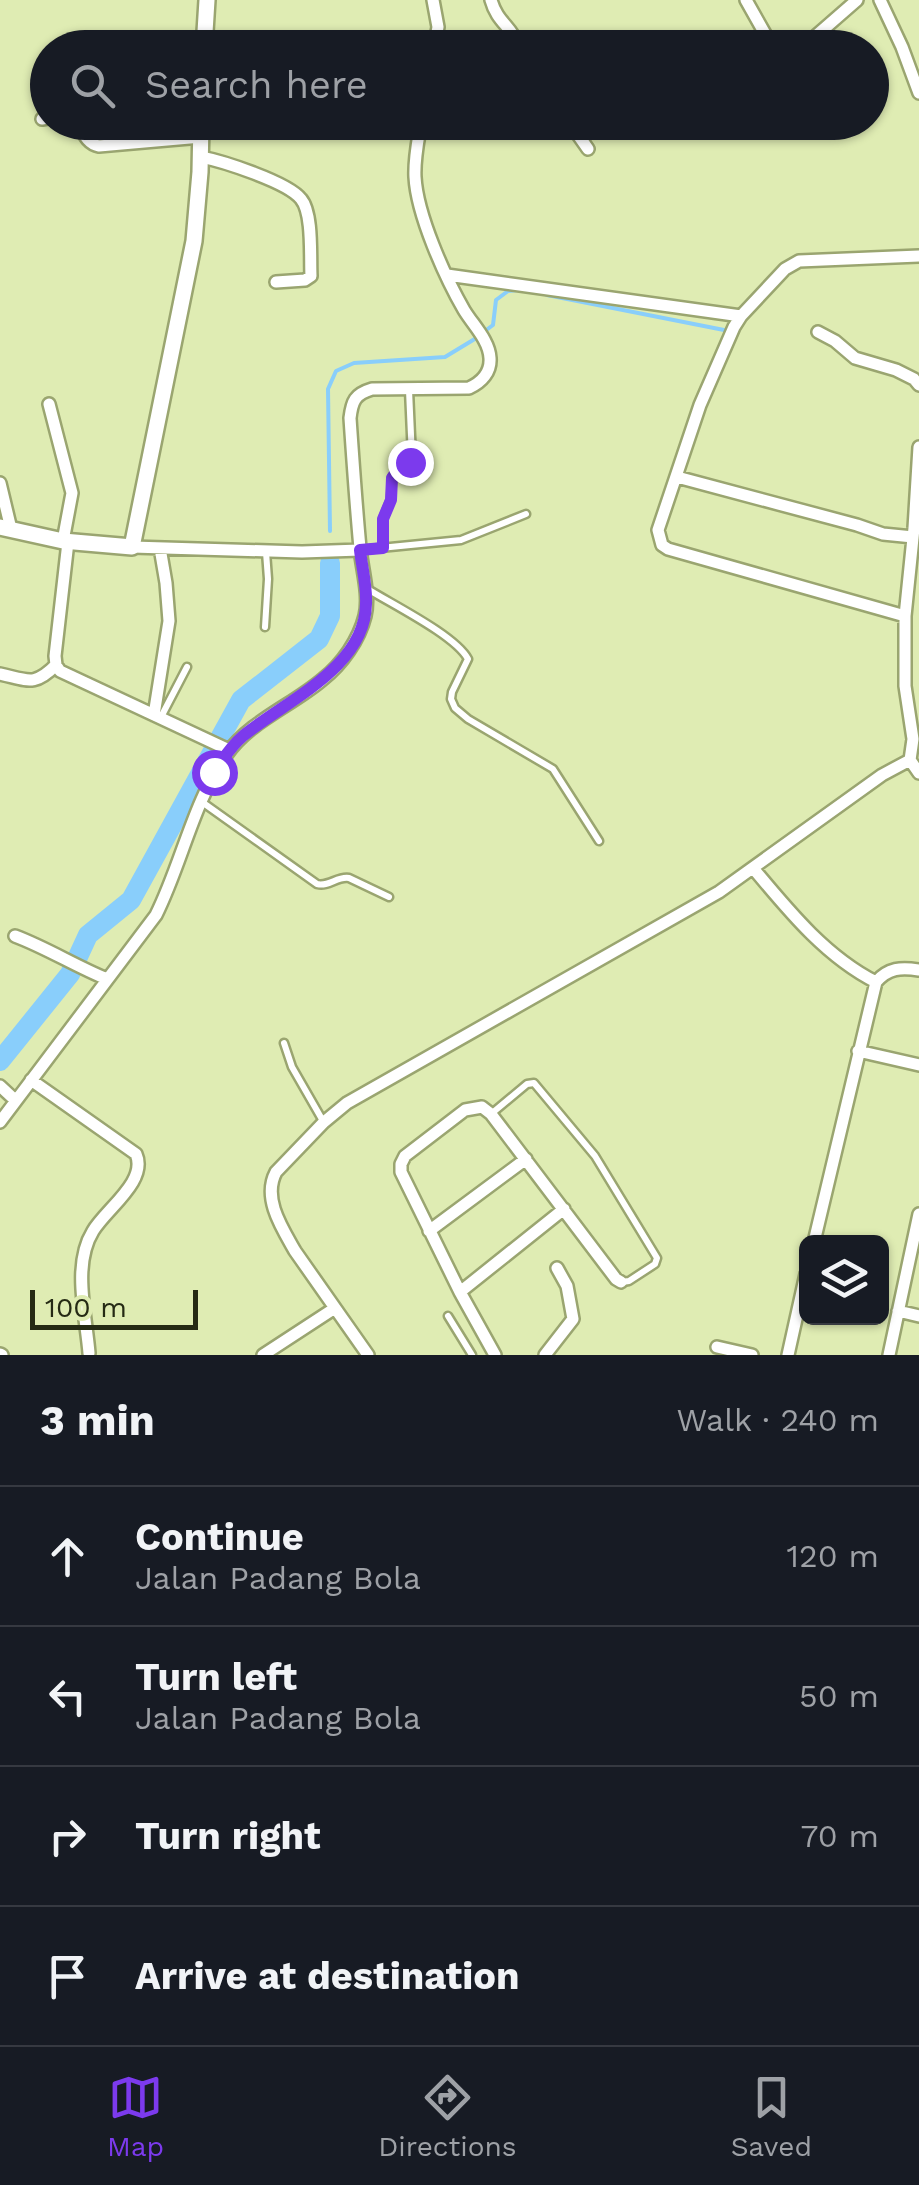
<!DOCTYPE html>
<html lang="en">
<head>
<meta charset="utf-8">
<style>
	:root { --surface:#171b24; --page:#20242c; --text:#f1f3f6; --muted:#9ea1a6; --line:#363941; --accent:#7c3aed }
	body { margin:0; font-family:"Work Sans",sans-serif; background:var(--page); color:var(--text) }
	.controls { position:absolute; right:30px; bottom:30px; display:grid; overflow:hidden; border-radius:15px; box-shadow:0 2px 8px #0004 }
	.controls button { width:90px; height:90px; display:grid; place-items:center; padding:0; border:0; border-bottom:2px solid var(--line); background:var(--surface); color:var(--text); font:50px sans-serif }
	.scale { position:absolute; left:30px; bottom:25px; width:168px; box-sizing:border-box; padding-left:10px; border:5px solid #252a14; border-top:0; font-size:28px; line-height:35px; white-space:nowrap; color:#252a14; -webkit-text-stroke:8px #dfecb3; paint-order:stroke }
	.stop { position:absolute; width:30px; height:30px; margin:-22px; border:8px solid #7c3aed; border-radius:50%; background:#fff }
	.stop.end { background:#7c3aed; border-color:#fff; box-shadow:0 2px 10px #0008 }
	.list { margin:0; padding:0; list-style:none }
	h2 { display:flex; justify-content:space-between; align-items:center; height:130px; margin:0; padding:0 40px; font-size:42px }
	h2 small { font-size:32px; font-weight:400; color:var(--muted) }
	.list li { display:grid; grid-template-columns:65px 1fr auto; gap:30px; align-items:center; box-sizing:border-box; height:140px; padding:0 40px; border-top:2px solid var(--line) }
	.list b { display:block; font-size:38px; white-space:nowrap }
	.list p { margin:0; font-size:32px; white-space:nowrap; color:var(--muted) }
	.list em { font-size:32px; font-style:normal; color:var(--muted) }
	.icon { flex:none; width:55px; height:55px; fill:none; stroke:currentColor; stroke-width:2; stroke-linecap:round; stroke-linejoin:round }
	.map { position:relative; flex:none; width:919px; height:1355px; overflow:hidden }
	.search { position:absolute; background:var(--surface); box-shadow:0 2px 8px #0004; left:30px; right:30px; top:30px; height:110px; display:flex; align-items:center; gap:25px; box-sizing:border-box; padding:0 35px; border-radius:55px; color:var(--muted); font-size:38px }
	.sheet { height:690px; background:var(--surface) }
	nav { display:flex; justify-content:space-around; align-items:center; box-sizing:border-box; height:140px; border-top:2px solid var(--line); background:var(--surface); font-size:28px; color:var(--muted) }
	nav a { display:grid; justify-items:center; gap:5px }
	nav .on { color:var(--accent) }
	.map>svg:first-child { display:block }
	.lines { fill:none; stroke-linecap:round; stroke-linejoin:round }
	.stream { stroke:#89cefb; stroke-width:4 }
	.river { stroke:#89cefb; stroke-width:20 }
	.service-casing { stroke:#9aa570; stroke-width:11 }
	.minor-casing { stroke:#9aa570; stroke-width:16 }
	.tertiary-casing { stroke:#9aa570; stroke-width:20 }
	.service { stroke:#fff; stroke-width:6 }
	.minor { stroke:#fff; stroke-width:11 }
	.tertiary { stroke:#fff; stroke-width:15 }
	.route { stroke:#7c3aed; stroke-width:12 }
</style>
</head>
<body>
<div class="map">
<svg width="919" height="1355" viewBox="0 0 919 1355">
	<rect width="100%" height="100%" fill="#dfecb3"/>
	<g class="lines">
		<!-- stream -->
		<path class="stream" d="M 547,295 L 724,330
			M 485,331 L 493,325 L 496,300 L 508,291 L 518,290
			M 330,531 L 328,389 L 336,371 L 354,363 L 445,357 L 478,337"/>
		<!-- river -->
		<path class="river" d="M 0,1061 L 70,974 L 88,935 L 131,900 L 241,700 L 319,639 L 330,616 L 330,563"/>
		<!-- service casing -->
		<g class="service-casing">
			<path id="service" d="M 383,548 L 383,519 L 391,499 L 392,478 L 399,468 L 408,464 L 412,458 L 409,390
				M 360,550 L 461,540 L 526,514
				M 366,588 C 391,604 455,635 468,659 L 452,692 L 451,699 L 455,708 L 468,719 L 553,769 L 599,841
				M 265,627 L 268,579 L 266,552
				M 161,717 L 187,667
				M 202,802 L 317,884 C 329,887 337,876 349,878 L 389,897
				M 284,1043 L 292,1067 L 323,1121
				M 491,1114 L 527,1084 L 534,1083 L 595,1156 L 657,1258 L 655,1264 L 629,1281 L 622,1282
				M 448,1316 L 472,1355"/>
		</g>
		<!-- minor casing -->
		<g class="minor-casing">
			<path id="minor" d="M 433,0 L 438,27 L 434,48
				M 491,0 C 497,22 511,26 517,43 L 515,48
				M 746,0 L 773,48
				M 880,0 L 902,47 L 919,93
				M 802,48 L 857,0
				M 42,119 L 48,118
				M 77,122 C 83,132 87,144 99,146 L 201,137
				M 252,122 L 282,130
				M 569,122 L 588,149
				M 201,157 C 222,161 288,182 301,199 C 313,213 310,257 311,276 L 305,280 L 276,282
				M 447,275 L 741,316
				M 818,332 L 835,341 L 855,358 L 896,370 L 914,379 L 919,385
				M 49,404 L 72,493 L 63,541
				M 919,447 L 914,528 L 905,616 L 905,686 L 913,739 L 910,760 L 919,773
				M 677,477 L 857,525 L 883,534 L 913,537
				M 0,483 L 11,529
				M 68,542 L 55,656 L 56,665 L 60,671 L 229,750
				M 132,547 L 302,552 L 360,550
				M 905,616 L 668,549 L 662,545 L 658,530 L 700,405 L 734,327 L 741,316 L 785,269 L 799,261 L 919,256
				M 0,674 C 28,680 34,687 56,665
				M 154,715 L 169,621 L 166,583 L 160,548
				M 753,868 C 788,910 826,957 876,982
				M 15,936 C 47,948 75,966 107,979
				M 858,1051 L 919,1065
				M 31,1080 L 136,1154 C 148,1181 106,1209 93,1231 C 72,1265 86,1315 89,1353
				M 0,1086 L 15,1100
				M 0,1122 L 156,915 C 182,863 193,802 227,754 C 250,721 293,705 323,679 C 342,664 359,640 365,616 C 370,595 362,570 360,548 C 356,505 353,462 350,418 C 352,401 355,394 372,389 L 469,388 C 482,382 491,372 490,358 C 489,340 473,325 464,310 C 445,277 417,215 415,177 C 414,159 418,141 421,122
				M 429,1231 L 526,1159
				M 814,1242 L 876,982 C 888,968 901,967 919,970
				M 460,1292 L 564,1209
				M 898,1311 L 919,1316
				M 717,1347 L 752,1355
				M 0,1354 L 2,1355
				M 263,1355 L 335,1308
				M 368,1355 L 295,1251 C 282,1228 262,1198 276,1172 L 324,1122 L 347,1103 L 719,892 L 882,775 L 910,760
				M 495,1355 L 460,1292 L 401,1172 L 401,1164 L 405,1156 L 465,1110 L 482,1107 L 491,1114 L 616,1279 L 621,1282
				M 545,1355 L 573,1319 L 567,1286 L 557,1268
				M 788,1355 L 806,1274
				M 889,1355 L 919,1214"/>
		</g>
		<!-- tertiary casing -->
		<g class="tertiary-casing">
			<path id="tertiary" d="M 204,48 L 207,0
				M 0,527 L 63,541 L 132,547 L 194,241 L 200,172 L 201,122"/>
		</g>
		<!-- service -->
		<use href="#service" class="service"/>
		<!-- minor -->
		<use href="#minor" class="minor"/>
		<!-- tertiary -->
		<use href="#tertiary" class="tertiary"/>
	</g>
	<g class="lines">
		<!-- route -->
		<path class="route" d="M 214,772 C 223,759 231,746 243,736 C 285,701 365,668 366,604 C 367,586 362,568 360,550 L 383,548 L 383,519 L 391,500 L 392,478 L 399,468 L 410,462"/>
	</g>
</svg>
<div class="controls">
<button><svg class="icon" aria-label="layers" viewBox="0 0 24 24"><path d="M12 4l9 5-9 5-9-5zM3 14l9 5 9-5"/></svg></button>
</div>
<div class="scale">100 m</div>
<div class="stop" style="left:214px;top:772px"></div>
<div class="stop end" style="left:410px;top:462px"></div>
<div class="search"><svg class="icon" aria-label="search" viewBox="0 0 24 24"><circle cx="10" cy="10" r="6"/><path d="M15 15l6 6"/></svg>Search here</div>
</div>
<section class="sheet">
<h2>3 min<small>Walk · 240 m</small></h2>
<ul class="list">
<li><svg class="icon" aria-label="ahead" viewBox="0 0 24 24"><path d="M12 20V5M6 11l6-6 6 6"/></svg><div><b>Continue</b><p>Jalan Padang Bola</p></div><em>120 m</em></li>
<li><svg class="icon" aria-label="left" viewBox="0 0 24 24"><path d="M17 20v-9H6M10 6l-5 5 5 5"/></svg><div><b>Turn left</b><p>Jalan Padang Bola</p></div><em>50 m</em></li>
<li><svg class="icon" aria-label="right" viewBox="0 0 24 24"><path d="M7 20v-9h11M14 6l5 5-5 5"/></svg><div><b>Turn right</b></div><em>70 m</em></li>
<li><svg class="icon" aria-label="arrive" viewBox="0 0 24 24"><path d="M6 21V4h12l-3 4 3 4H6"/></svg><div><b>Arrive at destination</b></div></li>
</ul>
</section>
<nav>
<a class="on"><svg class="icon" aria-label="map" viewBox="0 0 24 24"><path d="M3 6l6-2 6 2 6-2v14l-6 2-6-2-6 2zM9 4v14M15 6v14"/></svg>Map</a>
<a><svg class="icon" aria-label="directions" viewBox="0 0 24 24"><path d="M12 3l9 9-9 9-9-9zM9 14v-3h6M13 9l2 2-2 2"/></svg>Directions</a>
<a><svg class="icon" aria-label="saved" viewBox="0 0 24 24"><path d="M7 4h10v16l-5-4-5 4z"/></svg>Saved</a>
</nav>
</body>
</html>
